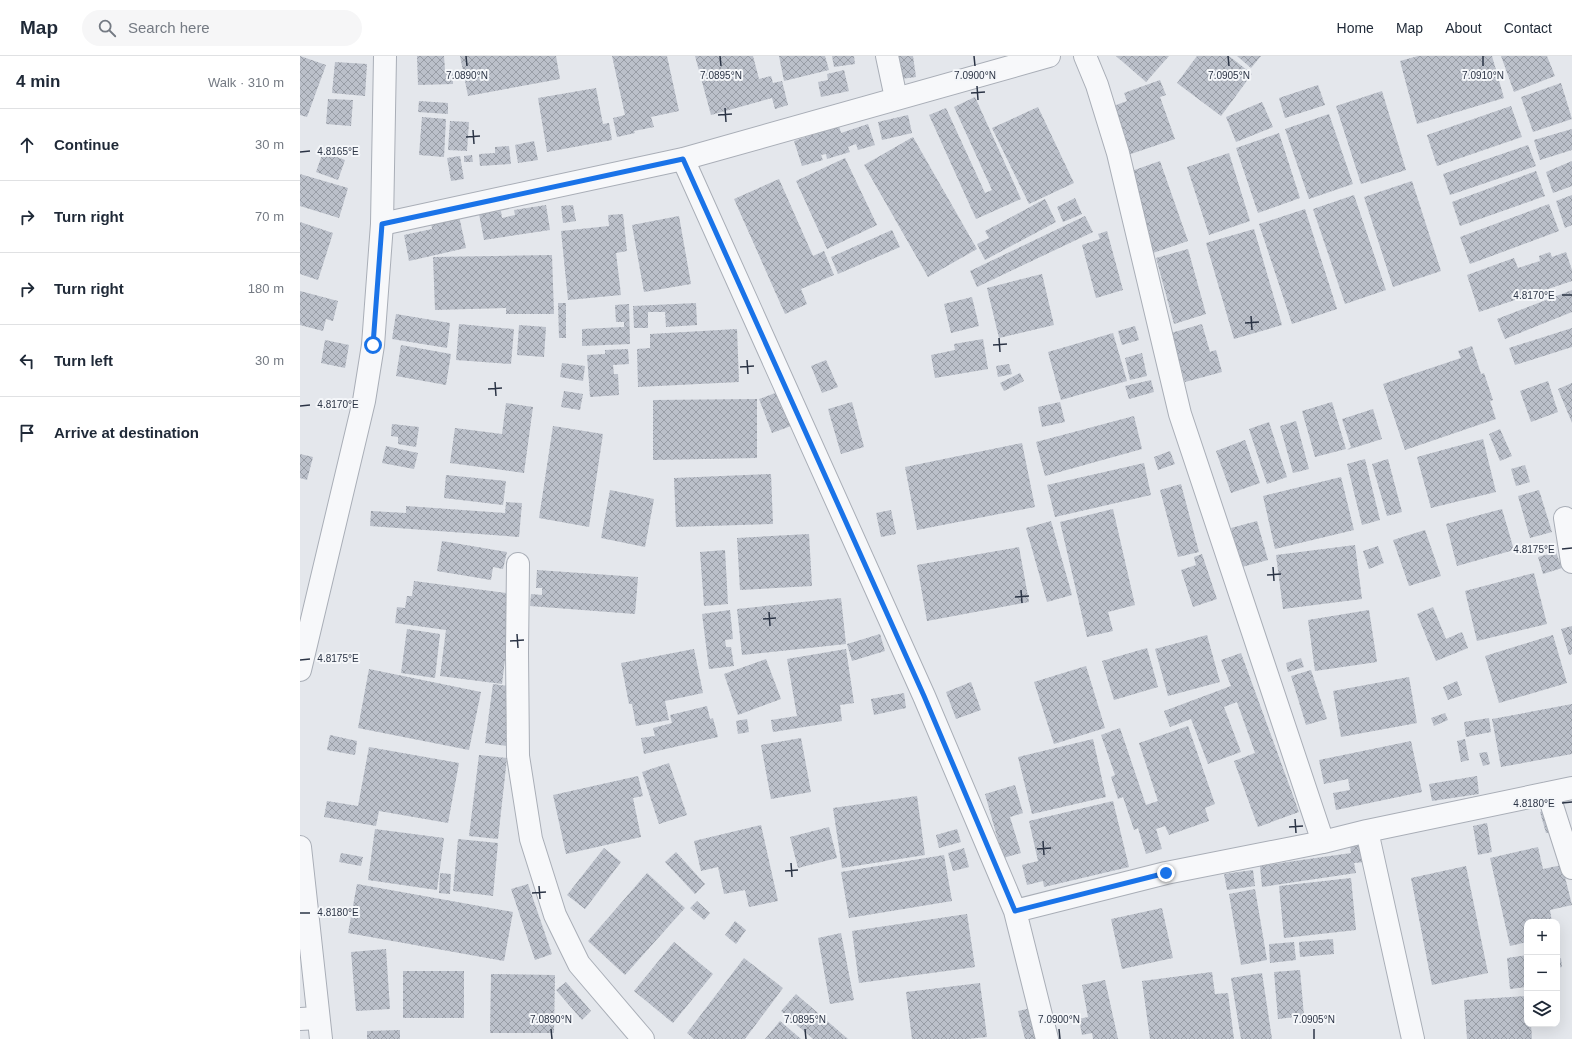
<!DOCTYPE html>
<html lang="en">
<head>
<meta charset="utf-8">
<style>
	:root { --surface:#fff; --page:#f6f6f7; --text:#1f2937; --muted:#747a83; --line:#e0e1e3 }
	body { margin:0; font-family:Arial,sans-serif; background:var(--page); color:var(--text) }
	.controls { position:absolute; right:12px; bottom:12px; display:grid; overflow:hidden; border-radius:8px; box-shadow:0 4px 16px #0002 }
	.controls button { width:36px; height:36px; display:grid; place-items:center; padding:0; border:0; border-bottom:1px solid var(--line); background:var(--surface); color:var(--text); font:20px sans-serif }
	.stop { position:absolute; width:12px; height:12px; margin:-9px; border:3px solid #1a73e8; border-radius:50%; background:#fff }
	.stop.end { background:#1a73e8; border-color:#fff; box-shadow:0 1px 4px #0008 }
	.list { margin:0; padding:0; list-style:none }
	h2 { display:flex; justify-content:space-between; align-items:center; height:52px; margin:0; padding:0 16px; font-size:17px }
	h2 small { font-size:13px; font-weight:400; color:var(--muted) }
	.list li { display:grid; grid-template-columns:26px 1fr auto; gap:12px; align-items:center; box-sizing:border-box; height:72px; padding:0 16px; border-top:1px solid var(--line) }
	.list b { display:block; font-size:15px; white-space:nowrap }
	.list em { font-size:13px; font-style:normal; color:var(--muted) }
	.icon { flex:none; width:22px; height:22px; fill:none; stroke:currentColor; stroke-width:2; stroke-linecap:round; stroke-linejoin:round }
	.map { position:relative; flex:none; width:1272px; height:983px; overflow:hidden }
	header { display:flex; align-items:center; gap:24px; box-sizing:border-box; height:56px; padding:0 20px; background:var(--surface); border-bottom:1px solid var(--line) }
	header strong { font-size:19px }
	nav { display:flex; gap:22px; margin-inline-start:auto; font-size:14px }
	.search { width:280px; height:36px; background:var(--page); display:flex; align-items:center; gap:10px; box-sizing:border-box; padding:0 14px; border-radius:22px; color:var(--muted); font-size:15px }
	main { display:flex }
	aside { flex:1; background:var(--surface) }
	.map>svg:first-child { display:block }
	.building { fill:url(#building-cross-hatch) }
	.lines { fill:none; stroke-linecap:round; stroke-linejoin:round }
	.minor-casing { stroke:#a9aeb7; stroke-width:24 }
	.tertiary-casing { stroke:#a9aeb7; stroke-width:24 }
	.minor { stroke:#f7f8fa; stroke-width:22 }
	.tertiary { stroke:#f7f8fa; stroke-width:22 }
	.route { stroke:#1a73e8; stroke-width:5 }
	.ticks { fill:none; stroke:#2b3445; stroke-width:1.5 }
	.ticks-label { font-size:10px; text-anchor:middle; fill:#2b3445; stroke:#f4f6f9; stroke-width:4; stroke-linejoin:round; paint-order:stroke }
</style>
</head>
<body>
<header>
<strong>Map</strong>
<div class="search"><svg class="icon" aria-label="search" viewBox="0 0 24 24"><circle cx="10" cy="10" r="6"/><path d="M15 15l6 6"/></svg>Search here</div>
<nav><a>Home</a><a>Map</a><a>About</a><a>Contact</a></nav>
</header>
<main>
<aside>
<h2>4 min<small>Walk · 310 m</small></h2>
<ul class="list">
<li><svg class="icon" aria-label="ahead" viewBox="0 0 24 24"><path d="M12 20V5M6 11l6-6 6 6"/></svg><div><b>Continue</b></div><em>30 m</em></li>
<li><svg class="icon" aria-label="right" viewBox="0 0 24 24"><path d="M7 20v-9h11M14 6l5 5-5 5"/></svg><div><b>Turn right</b></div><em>70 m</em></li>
<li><svg class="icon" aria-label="right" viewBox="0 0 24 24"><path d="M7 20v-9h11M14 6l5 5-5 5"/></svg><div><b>Turn right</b></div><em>180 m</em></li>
<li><svg class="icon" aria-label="left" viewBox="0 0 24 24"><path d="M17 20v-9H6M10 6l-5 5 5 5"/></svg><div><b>Turn left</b></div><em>30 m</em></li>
<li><svg class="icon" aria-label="arrive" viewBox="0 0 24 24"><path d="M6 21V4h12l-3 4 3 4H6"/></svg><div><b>Arrive at destination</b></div></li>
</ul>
</aside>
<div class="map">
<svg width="1272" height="983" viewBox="0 0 1272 983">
	<defs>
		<pattern id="building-cross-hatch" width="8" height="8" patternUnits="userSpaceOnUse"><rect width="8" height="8" fill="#bbc0ca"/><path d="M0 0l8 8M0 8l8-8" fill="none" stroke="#989da6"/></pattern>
	</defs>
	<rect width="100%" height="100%" fill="#e4e7ec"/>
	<!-- building -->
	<path class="building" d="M 0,0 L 26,9 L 7,61 L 0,59 Z
		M 117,0 L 144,0 L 145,14 L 153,14 L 153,28 L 118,29 Z
		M 160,0 L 256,0 L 260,23 L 168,40 Z
		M 312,0 L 367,0 L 379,55 L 351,61 L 354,71 L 334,75 L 335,77 L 317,81 L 313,62 L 325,59 Z
		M 395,0 L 453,0 L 459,23 L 471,20 L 473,27 L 482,25 L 488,49 L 475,53 L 472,42 L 411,59 Z
		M 479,0 L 525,0 L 529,14 L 484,25 Z
		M 532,0 L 554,0 L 555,8 L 534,11 Z
		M 590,0 L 613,0 L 616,21 L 593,24 Z
		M 816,0 L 869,0 L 846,26 Z
		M 897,0 L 929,0 L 952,18 L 921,60 L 877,27 Z
		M 937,0 L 961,0 L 951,12 Z
		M 1118,0 L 1192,0 L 1204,42 L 1117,68 L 1100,5 Z
		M 1201,0 L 1247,0 L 1255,20 L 1214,36 Z
		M 35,6 L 67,8 L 65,40 L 32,37 Z
		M 544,14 L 549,35 L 521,41 L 518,26 L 528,24 L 527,18 Z
		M 860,24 L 866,39 L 860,41 L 875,83 L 825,100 L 808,52 L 827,45 L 824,37 Z
		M 1261,27 L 1272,63 L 1233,76 L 1221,41 Z
		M 1018,29 L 1025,49 L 985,62 L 979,42 Z
		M 296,32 L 303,68 L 309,67 L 312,84 L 247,96 L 238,42 Z
		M 1082,35 L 1106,114 L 1061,128 L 1036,50 Z
		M 675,41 L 721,143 L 676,163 L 629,59 L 646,52 L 685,137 L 692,134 L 654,51 Z
		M 28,43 L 53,44 L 51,70 L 26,68 Z
		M 119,45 L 148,47 L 148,58 L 118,56 Z
		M 962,46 L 973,71 L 936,86 L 926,61 Z
		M 1211,50 L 1222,81 L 1137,110 L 1127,79 Z
		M 738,51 L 774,127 L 729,148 L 692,72 Z
		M 1029,58 L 1053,128 L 1009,143 L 985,73 Z
		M 608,59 L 612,77 L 582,84 L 578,66 Z
		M 122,61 L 146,63 L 144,101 L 119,99 Z
		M 150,65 L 169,66 L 167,95 L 148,94 Z
		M 568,68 L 575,89 L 558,94 L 556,88 L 548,91 L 550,96 L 527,103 L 526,98 L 521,99 L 523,104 L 502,110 L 494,85 L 539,70 L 541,77 Z
		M 1272,73 L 1272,94 L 1240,104 L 1234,84 Z
		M 979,77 L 1000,142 L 958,157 L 936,92 Z
		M 613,81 L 677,193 L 628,221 L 564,109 Z
		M 234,85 L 238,104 L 218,107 L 215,89 Z
		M 1228,89 L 1236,110 L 1150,139 L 1143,118 Z
		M 209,90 L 211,108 L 180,110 L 179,98 L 195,97 L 195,91 Z
		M 23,96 L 45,104 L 38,124 L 16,116 Z
		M 929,97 L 950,165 L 909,179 L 887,111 Z
		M 172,99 L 173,106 L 164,106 L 164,100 Z
		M 160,100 L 164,123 L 151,125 L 147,102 Z
		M 545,102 L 577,169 L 527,193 L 496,125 Z
		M 860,105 L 888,185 L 853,197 L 826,117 Z
		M 1272,105 L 1272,130 L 1253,137 L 1246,116 Z
		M 1236,115 L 1245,140 L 1160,170 L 1152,146 Z
		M 0,118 L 48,132 L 39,162 L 0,150 Z
		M 479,123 L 513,200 L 524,195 L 534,219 L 501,233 L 507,248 L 485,258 L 434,143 Z
		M 1112,125 L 1141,215 L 1093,231 L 1064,141 Z
		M 1054,139 L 1086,234 L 1045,248 L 1013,153 Z
		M 1272,139 L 1272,169 L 1265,172 L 1256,145 Z
		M 775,142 L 782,158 L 763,166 L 757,151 Z
		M 745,143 L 756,166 L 685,204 L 677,188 L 689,182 L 685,175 Z
		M 1249,148 L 1259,175 L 1170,208 L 1160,181 Z
		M 246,149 L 250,174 L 184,184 L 179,158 L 201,155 L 202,162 L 215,159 L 214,154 Z
		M 273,149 L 276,165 L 263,167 L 261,150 Z
		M 1005,153 L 1037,253 L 992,268 L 959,168 Z
		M 323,158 L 327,195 L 316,197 L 321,239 L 268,244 L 261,175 L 309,170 L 308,159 Z
		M 159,160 L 166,192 L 109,205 L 104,179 L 132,173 L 131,166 Z
		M 379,160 L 391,228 L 344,236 L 332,169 Z
		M 785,160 L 793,176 L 677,231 L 670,215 Z
		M 0,166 L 33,177 L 18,224 L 0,218 Z
		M 954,173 L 982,269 L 934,283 L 906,187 Z
		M 592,174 L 600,191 L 538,218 L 531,201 Z
		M 807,175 L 823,234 L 796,242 L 782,189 L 800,183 L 798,178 Z
		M 888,193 L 906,258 L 874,268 L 856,202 Z
		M 1250,196 L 1252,201 L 1266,196 L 1272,214 L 1272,225 L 1179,256 L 1167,219 L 1214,202 L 1218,212 L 1240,205 L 1239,200 Z
		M 252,199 L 254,258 L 206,258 L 206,252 L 135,254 L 133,201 Z
		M 742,218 L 754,269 L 699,282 L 687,232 Z
		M 1272,234 L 1272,256 L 1205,283 L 1197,263 Z
		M 0,235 L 38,245 L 33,265 L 26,263 L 23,275 L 0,269 Z
		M 672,241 L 679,270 L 651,277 L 644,248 Z
		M 258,247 L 266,247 L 266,282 L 259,282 Z
		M 396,247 L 397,269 L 366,271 L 365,256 L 348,256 L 348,272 L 334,272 L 333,250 Z
		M 329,248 L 330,288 L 282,290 L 282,273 L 324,271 L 324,266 L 316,266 L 315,249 Z
		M 96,258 L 150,267 L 147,292 L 92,283 Z
		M 159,268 L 214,273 L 211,308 L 156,304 Z
		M 902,268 L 910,296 L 916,294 L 922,316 L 885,326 L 871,277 Z
		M 219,269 L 246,271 L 244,301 L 217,299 Z
		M 835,270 L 839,284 L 822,289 L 818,275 Z
		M 1272,272 L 1272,291 L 1215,309 L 1209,292 Z
		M 437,273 L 439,326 L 338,331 L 337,293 L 350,292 L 350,278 Z
		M 813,277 L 827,325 L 761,344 L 748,296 Z
		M 683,283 L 688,313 L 635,322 L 631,299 L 655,294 L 654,288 Z
		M 25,284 L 49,289 L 45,312 L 21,307 Z
		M 101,289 L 151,298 L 146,329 L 96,320 Z
		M 1172,290 L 1181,318 L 1184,317 L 1193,344 L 1190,345 L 1196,363 L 1105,394 L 1083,328 L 1161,302 L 1158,295 Z
		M 328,293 L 329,308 L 313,309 L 314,318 L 318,318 L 319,339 L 290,341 L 287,299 L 305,298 L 305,294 Z
		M 842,297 L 847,320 L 830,324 L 825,302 Z
		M 526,304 L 538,331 L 522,337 L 511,310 Z
		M 262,307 L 285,310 L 283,325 L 260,321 Z
		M 709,308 L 712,318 L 698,321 L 696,310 Z
		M 720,317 L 724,325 L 704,335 L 700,327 Z
		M 851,324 L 854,336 L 829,343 L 825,330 Z
		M 1248,325 L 1258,356 L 1231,366 L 1220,335 Z
		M 1272,327 L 1272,367 L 1258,333 Z
		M 264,335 L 283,338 L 280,354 L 261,351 Z
		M 478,336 L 491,370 L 472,377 L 459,343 Z
		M 457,343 L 457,402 L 353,404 L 353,344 Z
		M 552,346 L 564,391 L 541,398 L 528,353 Z
		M 760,346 L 765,366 L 742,371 L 738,351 Z
		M 1032,346 L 1046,393 L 1015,401 L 1002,355 Z
		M 206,347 L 233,351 L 224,417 L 150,407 L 155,372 L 202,378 Z
		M 1073,353 L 1082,383 L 1047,394 L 1051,391 L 1042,363 Z
		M 834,360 L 842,393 L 745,420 L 736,386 Z
		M 996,365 L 1009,413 L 993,417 L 980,370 Z
		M 969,366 L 987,421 L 967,428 L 949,373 Z
		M 92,368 L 119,371 L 116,391 L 98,388 L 98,381 L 91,380 Z
		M 253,370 L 303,378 L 289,471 L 239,462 Z
		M 1200,373 L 1212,400 L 1200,405 L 1189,378 Z
		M 1183,383 L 1196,436 L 1131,452 L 1117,401 Z
		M 945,384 L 960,427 L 931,437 L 916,395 Z
		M 722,387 L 735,451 L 617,474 L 605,411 Z
		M 86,390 L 118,397 L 114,413 L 82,407 Z
		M 870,395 L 875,408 L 858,414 L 854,401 Z
		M 0,398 L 13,401 L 7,424 L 0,422 Z
		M 1065,403 L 1080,464 L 1062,469 L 1047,408 Z
		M 1088,403 L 1102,456 L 1087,460 L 1072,408 Z
		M 844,407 L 851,439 L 755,461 L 747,429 Z
		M 1225,409 L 1230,426 L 1216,430 L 1211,413 Z
		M 471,418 L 473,468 L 376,471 L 374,422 Z
		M 146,419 L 206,425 L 203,449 L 144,442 Z
		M 1041,421 L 1054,474 L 975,493 L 963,440 Z
		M 881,428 L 899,496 L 878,501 L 860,434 Z
		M 310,434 L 354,443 L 345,491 L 301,482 Z
		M 1239,434 L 1252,476 L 1230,482 L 1218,440 Z
		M 206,446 L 222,447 L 219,481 L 70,470 L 71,455 L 106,457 L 106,450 L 205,457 Z
		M 813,453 L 835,549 L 808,556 L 813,575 L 787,581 L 760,466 Z
		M 1202,453 L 1214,494 L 1157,510 L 1146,468 Z
		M 591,454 L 596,478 L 581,481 L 576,457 Z
		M 751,465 L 772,539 L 747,546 L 726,472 Z
		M 957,465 L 968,504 L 942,511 L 931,472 Z
		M 1125,474 L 1141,520 L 1109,530 L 1093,484 Z
		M 509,478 L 512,530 L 440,534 L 437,482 Z
		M 142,485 L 207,496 L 203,513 L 193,511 L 191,524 L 137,515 Z
		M 1055,489 L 1062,543 L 983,553 L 976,499 Z
		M 1078,490 L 1084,507 L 1069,513 L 1063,495 Z
		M 719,491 L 729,546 L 627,565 L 617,509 Z
		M 425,494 L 428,548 L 404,550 L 400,496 Z
		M 1256,496 L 1262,512 L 1243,518 L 1238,501 Z
		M 902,498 L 917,543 L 893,551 L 881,514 L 896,509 L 894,501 Z
		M 237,514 L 338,521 L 335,558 L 230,550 L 231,538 L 242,539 L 242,532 L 236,532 Z
		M 1234,517 L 1247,568 L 1177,585 L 1165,535 Z
		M 114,525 L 213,538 L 202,628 L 140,620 L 146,574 L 95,567 L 97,551 L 105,552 L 107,540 L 112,540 Z
		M 541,542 L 546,588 L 442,599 L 437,553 Z
		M 1133,551 L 1146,583 L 1162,576 L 1168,592 L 1136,605 L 1117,558 Z
		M 430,554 L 433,583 L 425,584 L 426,591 L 431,591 L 434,610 L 409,613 L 402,558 Z
		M 1069,554 L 1077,606 L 1015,615 L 1008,564 Z
		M 1272,570 L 1272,598 L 1269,599 L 1261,573 Z
		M 107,573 L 140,578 L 135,622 L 101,617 Z
		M 580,578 L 585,595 L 552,605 L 547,588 Z
		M 907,579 L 920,626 L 868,640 L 855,593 Z
		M 1253,579 L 1267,627 L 1199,647 L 1185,600 Z
		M 847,592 L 858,631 L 814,644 L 802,605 Z
		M 394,593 L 403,637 L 365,645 L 369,664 L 336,670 L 332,648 L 329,648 L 321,607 Z
		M 546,593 L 554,647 L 540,649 L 542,665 L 473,676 L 471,664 L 497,660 L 487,603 Z
		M 941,597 L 999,756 L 958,771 L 934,705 L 955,697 L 937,646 L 924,651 L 941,696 L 908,708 L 891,663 L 870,671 L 864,655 L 931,630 L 921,604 Z
		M 1001,602 L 1004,611 L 988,616 L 986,607 Z
		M 466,603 L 481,643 L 438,659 L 424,618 Z
		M 786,610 L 805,672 L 754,688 L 734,626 Z
		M 69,613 L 181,636 L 169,694 L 58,672 Z
		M 1011,614 L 1027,663 L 1006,669 L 991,620 Z
		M 1109,621 L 1117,667 L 1041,681 L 1033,635 Z
		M 1157,625 L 1162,639 L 1148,644 L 1143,631 Z
		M 671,626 L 681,654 L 656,663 L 646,636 Z
		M 193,628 L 215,631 L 207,690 L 185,687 Z
		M 604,637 L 606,652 L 574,659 L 571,643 Z
		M 1272,648 L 1272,698 L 1201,711 L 1192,663 Z
		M 407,650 L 410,663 L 413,662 L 418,681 L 344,698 L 341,682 L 355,680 L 353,672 L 372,667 L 370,659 Z
		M 1145,657 L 1148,664 L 1134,670 L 1131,662 Z
		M 1189,662 L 1191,676 L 1166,681 L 1164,666 Z
		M 447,663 L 449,676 L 438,678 L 436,665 Z
		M 888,670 L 915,748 L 905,752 L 909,765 L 869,779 L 865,770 L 856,773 L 862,793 L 846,798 L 838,772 L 834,774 L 823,741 L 818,743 L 811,721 L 815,719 L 801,679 L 820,672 L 846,749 L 858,745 L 839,687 Z
		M 30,679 L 57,685 L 55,699 L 27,694 Z
		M 501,682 L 511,736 L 471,743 L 461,689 Z
		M 793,683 L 806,741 L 732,758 L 718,701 Z
		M 1165,683 L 1169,704 L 1161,706 L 1157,685 Z
		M 1111,685 L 1122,736 L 1036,754 L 1033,737 L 1050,734 L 1048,723 L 1024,728 L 1019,704 Z
		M 69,691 L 159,707 L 148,767 L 79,755 L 76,770 L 24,761 L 27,745 L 58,750 Z
		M 1187,696 L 1190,708 L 1183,710 L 1179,697 Z
		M 179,699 L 207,702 L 198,783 L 169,780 Z
		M 369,707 L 387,759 L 359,768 L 342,716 Z
		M 338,720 L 343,740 L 333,742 L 341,781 L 266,798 L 253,739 Z
		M 1177,720 L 1179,738 L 1132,745 L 1129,728 Z
		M 715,729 L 723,757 L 710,761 L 721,797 L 703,802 L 685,738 Z
		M 617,740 L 625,799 L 542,812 L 533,752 Z
		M 813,745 L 829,811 L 744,831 L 743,825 L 727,829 L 722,809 L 738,805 L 729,765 Z
		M 1251,753 L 1257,775 L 1246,777 L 1240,756 Z
		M 1187,767 L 1192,796 L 1178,799 L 1173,770 Z
		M 461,769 L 478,845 L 449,851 L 445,834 L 424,838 L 418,811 L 401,815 L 394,785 Z
		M 529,771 L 537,802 L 498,812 L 490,781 Z
		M 75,773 L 144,782 L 137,834 L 68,824 Z
		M 657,773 L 661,786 L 639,792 L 636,779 Z
		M 158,783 L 198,787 L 193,840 L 153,835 Z
		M 1063,788 L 1066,806 L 1054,807 L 1056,817 L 962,831 L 960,810 L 1051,797 L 1050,790 Z
		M 1238,791 L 1243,813 L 1262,809 L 1272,849 L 1250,854 L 1252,866 L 1227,866 L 1227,886 L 1210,890 L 1190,802 Z
		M 304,792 L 321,806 L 285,853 L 267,839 Z
		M 664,792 L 669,811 L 653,815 L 648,797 Z
		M 376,796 L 405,828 L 395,838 L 365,806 Z
		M 41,797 L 63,801 L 61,810 L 39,806 Z
		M 644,799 L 652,845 L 549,862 L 541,816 Z
		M 1166,810 L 1188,917 L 1132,929 L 1111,822 Z
		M 953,814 L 955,830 L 927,834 L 924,818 Z
		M 140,817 L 151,818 L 150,838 L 139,837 Z
		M 347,817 L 385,852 L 325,919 L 288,885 Z
		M 1051,822 L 1056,874 L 984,882 L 979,830 Z
		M 57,828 L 213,856 L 204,905 L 48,877 Z
		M 228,828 L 252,898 L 235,904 L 211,833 Z
		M 955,833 L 967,904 L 941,909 L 929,838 Z
		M 397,845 L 410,857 L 404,864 L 390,852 Z
		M 862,852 L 873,902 L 822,913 L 811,863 Z
		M 667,858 L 675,911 L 559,927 L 552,875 Z
		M 435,865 L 446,874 L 436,888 L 425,879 Z
		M 541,877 L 554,944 L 530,948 L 518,882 Z
		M 1033,883 L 1034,898 L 1000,901 L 999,886 Z
		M 374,886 L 413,918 L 373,967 L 334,935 Z
		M 994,886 L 996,904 L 970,907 L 969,888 Z
		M 86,893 L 90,953 L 56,955 L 51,896 Z
		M 1227,899 L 1227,931 L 1210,933 L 1207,902 Z
		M 444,902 L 483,932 L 445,983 L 394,983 L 387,977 Z
		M 1261,902 L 1262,911 L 1257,912 L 1257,903 Z
		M 1000,914 L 1004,960 L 978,963 L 974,916 Z
		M 103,915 L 164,915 L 164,962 L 103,962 Z
		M 912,916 L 915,938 L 928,937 L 934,983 L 850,983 L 842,925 Z
		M 962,917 L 972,983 L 941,983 L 931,922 Z
		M 191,918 L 255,919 L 254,977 L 190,977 Z
		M 805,924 L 818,983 L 793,983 L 792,977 L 782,979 L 779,963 L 788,961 L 782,929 Z
		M 266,926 L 291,955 L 282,964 L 256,934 Z
		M 680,927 L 687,981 L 667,983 L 612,983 L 606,936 Z
		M 496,938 L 548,983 L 513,983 L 481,955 Z
		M 1227,940 L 1227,968 L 1231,968 L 1232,983 L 1167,983 L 1164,944 Z
		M 731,952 L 739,983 L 725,983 L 718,955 Z
		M 480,965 L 501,983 L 465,983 Z
		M 100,974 L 100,983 L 67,983 L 67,975 Z"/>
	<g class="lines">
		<!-- minor casing -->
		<g class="minor-casing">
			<path id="minor" d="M 587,0 L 596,42
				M 785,0 L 797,29 L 818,97 L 880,358 L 1023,786
				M 383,103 L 624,640 L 715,855 L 747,983
				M 82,168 L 383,103 L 749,0
				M 1265,462 L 1272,506
				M 218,508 L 217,596 L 218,700 L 231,783 L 255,859 L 279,908 L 343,983
				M 1248,737 L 1272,812
				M 1067,775 L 1113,983
				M 715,855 L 866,817 L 1023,786 L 1067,775 L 1272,732
				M 0,963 L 18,962"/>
		</g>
		<!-- tertiary casing -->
		<g class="tertiary-casing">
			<path id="tertiary" d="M 0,614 L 64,345 L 73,289 L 82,168 L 85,0
				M 0,791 L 21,983"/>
		</g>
		<!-- minor -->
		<use href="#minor" class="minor"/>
		<!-- tertiary -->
		<use href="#tertiary" class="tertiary"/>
	</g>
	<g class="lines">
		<!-- route -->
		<path class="route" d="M 73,289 L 82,168 L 383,103 L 624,640 L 715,855 L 866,817"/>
	</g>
	<!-- ticks -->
	<path class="ticks" d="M 166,0 L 167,10M 420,0 L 421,10M 674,0 L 675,10M 928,0 L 929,10M 1183,0 L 1183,10M 677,30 L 678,44M 671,37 L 685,36M 425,52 L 426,66M 418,59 L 432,58M 173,74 L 174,88M 166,81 L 180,80M 0,96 L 10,95M 1262,239 L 1272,239M 951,260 L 952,274M 945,267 L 959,266M 699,282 L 700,296M 693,289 L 707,288M 447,304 L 448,318M 440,311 L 454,310M 195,326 L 196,340M 188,333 L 202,332M 0,350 L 10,349M 1262,493 L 1272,492M 973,511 L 974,525M 967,519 L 981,518M 721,534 L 722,547M 715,541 L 729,540M 469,556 L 470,570M 463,563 L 476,562M 217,578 L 218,592M 210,585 L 224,584M 0,604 L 10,603M 1262,747 L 1272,746M 995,763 L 996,777M 989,771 L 1003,770M 743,785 L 744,799M 737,793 L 751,792M 491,807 L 492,821M 485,815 L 498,814M 239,830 L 240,843M 232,837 L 246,836M 0,857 L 10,857M 251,973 L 252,983M 505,973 L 506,983M 759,973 L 760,983M 1014,973 L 1014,983"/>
	<g class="ticks-label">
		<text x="167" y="23">7.0890°N</text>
		<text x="421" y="23">7.0895°N</text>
		<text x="675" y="23">7.0900°N</text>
		<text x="929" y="23">7.0905°N</text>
		<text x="1183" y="23">7.0910°N</text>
		<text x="38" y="99">4.8165°E</text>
		<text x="1234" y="243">4.8170°E</text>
		<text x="38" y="352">4.8170°E</text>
		<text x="1234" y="497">4.8175°E</text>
		<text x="38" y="606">4.8175°E</text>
		<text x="1234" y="751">4.8180°E</text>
		<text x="38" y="860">4.8180°E</text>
		<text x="251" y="967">7.0890°N</text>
		<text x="505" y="967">7.0895°N</text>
		<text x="759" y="967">7.0900°N</text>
		<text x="1014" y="967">7.0905°N</text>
	</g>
</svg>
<div class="controls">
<button>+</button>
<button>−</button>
<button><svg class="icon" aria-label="layers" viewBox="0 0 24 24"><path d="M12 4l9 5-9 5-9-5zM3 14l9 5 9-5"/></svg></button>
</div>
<div class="stop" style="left:73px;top:289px"></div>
<div class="stop end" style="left:866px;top:817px"></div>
</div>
</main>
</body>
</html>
